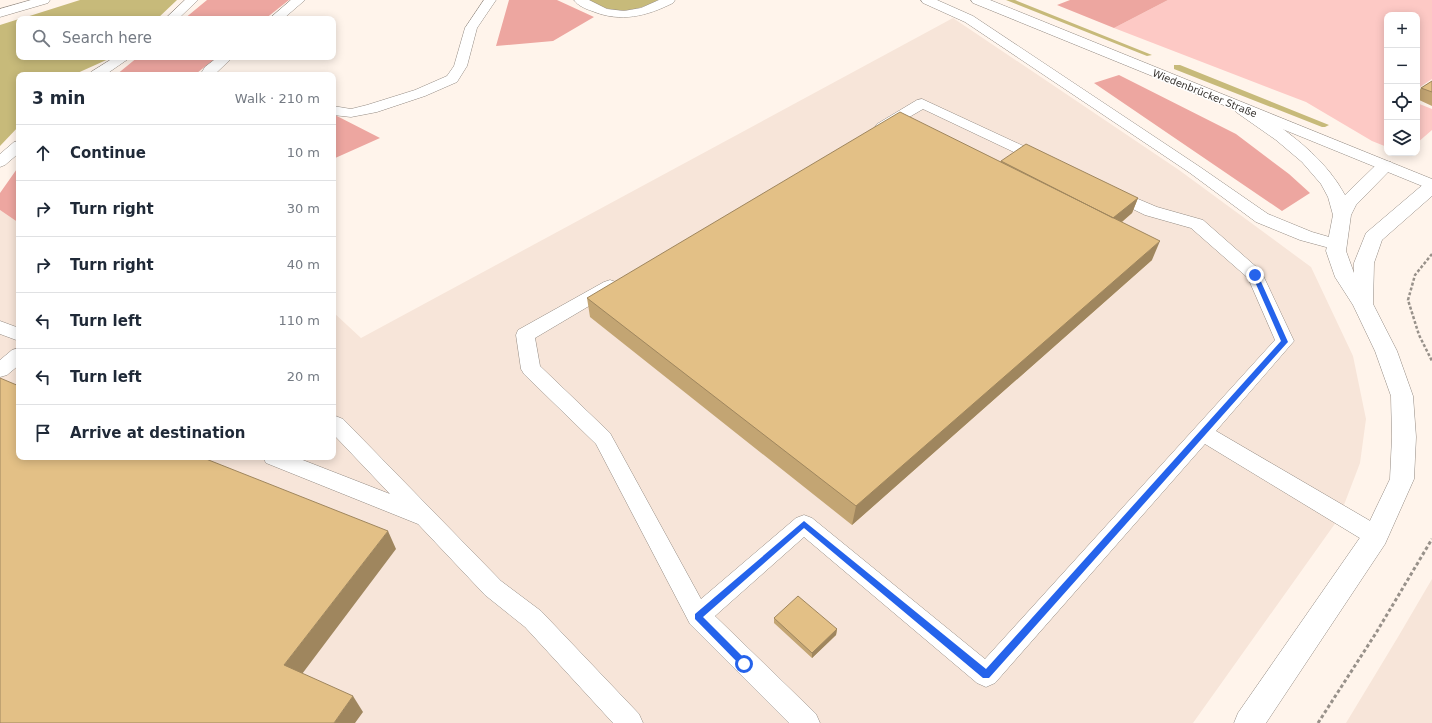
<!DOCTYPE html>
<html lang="en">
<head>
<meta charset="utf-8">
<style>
	:root { --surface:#fff; --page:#f2f2f3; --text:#1f2937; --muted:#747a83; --line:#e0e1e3 }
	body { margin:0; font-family:"DejaVu Sans",sans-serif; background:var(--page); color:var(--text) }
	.controls { position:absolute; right:12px; top:12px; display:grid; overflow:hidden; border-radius:8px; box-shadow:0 2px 10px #0003 }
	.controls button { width:36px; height:36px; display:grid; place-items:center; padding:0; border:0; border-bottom:1px solid var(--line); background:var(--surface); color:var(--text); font:20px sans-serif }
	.stop { position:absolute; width:12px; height:12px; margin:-9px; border:3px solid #2563eb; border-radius:50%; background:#fff }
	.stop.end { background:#2563eb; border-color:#fff; box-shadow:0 1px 4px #0008 }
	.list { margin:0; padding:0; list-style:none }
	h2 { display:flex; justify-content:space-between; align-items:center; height:52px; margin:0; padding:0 16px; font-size:17px }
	h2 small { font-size:13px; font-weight:400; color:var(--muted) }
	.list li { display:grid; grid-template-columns:26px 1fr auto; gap:12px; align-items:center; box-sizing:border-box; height:56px; padding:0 16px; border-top:1px solid var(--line) }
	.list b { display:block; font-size:15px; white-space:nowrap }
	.list em { font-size:13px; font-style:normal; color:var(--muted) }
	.icon { flex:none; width:22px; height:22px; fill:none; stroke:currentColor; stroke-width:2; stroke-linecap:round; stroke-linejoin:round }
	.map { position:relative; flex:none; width:1432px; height:723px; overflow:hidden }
	.search { position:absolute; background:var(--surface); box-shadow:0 2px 10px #0003; left:16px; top:16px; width:320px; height:44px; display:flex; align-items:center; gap:10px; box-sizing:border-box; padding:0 14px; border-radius:8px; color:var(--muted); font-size:15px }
	.panel { position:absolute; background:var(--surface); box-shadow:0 2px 10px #0003; left:16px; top:72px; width:320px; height:388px; border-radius:8px }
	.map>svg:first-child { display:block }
	.built { fill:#f7e5d9 }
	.green { fill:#fdc9c5 }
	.forest { fill:#eda6a0 }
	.water { fill:#c7ba7a }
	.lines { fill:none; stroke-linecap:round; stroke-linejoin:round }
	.stream { fill:#c7ba7a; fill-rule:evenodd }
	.service-casing { stroke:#948b83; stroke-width:1 }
	.minor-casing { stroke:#948b83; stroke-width:1 }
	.tertiary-casing { stroke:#948b83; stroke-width:1 }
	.path-far1 { stroke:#98918a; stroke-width:2.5; stroke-dasharray:3 2; stroke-linecap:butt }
	.path { stroke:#98918a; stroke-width:3; stroke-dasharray:3.5 2.5; stroke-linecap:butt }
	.service { fill:#fff; fill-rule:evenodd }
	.minor { fill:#fff; fill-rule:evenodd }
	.tertiary { fill:#fff; fill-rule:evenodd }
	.wall { fill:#c3a573 }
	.shaded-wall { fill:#9f865e }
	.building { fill:#e3c086; stroke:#9f865e }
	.route { fill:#2563eb }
	.labels { text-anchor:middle; stroke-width:3; stroke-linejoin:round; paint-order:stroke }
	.far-street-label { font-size:10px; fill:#383430; stroke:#fff }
</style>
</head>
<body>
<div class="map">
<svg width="1432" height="723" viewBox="0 0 1432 723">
	<rect width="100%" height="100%" fill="#fff4eb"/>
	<!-- built -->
	<path class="built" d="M 953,18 L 1179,170 L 1311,267 L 1353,356 L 1366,419 L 1360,463 L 1339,518 L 1193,723 L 0,723 L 0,210 L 19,223 L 19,457 L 333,457 L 333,312 L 361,338 Z
		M 1432,579 L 1432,723 L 1346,723 L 1398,637 Z"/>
	<!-- green -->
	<path class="green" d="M 1168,0 L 1432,0 L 1432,79 L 1417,89 L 1417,15 L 1387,15 L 1387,147 L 1372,141 L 1306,102 L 1114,28 Z
		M 1417,103 L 1432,109 L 1432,130 L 1417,143 Z"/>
	<!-- forest -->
	<path class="forest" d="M 207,0 L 289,0 L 265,19 L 184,19 Z
		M 509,0 L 557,0 L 594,17 L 553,41 L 496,46 Z
		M 1070,0 L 1168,0 L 1114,28 L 1057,5 Z
		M 138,57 L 217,57 L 197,73 L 196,75 L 116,75 Z
		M 1119,75 L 1236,134 L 1289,174 L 1310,193 L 1282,211 L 1094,83 Z
		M 333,114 L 380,138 L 333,159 Z
		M 19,166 L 19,223 L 0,210 L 0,193 Z"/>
	<!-- water -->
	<path class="water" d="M 80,0 L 177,0 L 157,19 L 20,19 Z
		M 588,0 L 658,0 C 635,13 611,15 588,0 Z
		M 19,19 L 19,57 L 113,57 L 73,75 L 19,75 L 19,126 L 0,146 L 0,25 Z"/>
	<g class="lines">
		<!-- stream -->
		<path class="stream" d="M 1006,0 L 1015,0 L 1152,55 L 1147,56 Z
			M 1174,65 L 1180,65 L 1329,125 L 1325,127 L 1322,127 L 1174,69 Z"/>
		<!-- service casing -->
		<g class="service-casing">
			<path id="service" d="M 31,0 L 50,0 L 48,3 L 0,17 L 0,9 Z
				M 185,0 L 198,0 L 178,19 L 165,19 Z
				M 291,0 L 305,0 L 283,19 L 269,19 Z
				M 484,0 L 496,0 L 477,28 L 467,66 L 457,82 L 425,96 L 377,112 L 351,117 L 333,115 L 333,106 L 351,109 L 367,105 L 415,90 L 447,76 L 454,66 L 465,28 Z
				M 574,0 L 589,0 L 607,9 L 624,11 L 641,8 L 659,0 L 675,0 L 673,3 C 647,16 621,23 592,11 C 586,9 578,6 574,0 Z
				M 921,0 L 937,0 L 973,16 L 1200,167 L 1268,214 L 1312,232 L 1343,241 L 1345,245 L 1343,249 L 1337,250 L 1300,240 L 1256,222 L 1190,173 L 965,22 L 923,3 Z
				M 115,57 L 131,57 L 105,75 L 89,75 L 91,72 Z
				M 218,57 L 233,57 L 214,75 L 200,75 L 205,67 Z
				M 922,99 L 1047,157 L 1050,160 L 1047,163 L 1042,165 L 1037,163 L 923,109 L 887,130 L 882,131 L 877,130 L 875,127 L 877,124 L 917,100 Z
				M 19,141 L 19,153 L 5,165 L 0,167 L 0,154 L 14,142 Z
				M 1112,188 L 1157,207 L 1203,220 L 1261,271 L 1294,341 L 1216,431 L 1384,529 L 1387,536 L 1384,543 L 1376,545 L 1368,543 L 1205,444 L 995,683 L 986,687 L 977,683 L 804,537 L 715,616 L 816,714 L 820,723 L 789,723 L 690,624 L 596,444 L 524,374 L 521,369 L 516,335 L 518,330 L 604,282 L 610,280 L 616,282 L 619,286 L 616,290 L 535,338 L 540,366 L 610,433 L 701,599 L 796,518 L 804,515 L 812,518 L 985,659 L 1275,340 L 1248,278 L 1191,228 L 1145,215 L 1106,196 L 1104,193 L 1106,190 Z
				M 0,321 L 19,328 L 19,341 L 0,334 Z
				M 19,348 L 19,365 L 7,375 L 0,377 L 0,360 L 12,350 Z
				M 333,415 L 343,419 L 501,581 L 541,611 L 639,714 L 643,723 L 613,723 L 525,627 L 485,595 L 418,524 L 266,463 L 263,457 L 295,457 L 390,494 L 333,434 Z"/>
		</g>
		<!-- minor casing -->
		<g class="minor-casing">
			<path id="minor" d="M 1242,103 C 1252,106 1260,113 1269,119 C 1299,140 1327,162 1345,195 L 1379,162 L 1385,161 L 1391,162 L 1394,166 L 1356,205 L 1351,215 L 1346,251 L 1354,273 L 1354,263 L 1366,233 L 1426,182 L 1432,181 L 1432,196 L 1382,240 L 1374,263 L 1373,304 L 1397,351 L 1413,396 L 1416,437 L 1414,479 L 1385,544 L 1266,723 L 1234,723 L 1238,713 L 1366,529 L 1390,479 L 1392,437 L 1391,396 L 1375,351 L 1353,305 L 1335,277 L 1326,251 L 1333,215 L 1328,197 L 1321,184 L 1302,162 L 1276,140 L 1236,112 L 1234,108 L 1236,104 Z"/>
		</g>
		<!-- tertiary casing -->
		<g class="tertiary-casing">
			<path id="tertiary" d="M 971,0 L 990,0 L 1432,179 L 1432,190 L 973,3 Z"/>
		</g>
		<!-- path-far1 -->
		<path class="path-far1" d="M 1432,254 L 1415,275 L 1408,300 L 1419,335 L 1432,361"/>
		<!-- path -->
		<path class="path" d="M 1318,723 L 1376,633 L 1432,539"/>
		<!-- service -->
		<use href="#service" class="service"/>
		<!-- minor -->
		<use href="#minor" class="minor"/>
		<!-- tertiary -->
		<use href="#tertiary" class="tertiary"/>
	</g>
	<!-- wall -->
	<path class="wall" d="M 1432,81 L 1432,106 L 1417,99 L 1417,95 L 1421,88 Z
		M 1001,161 L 1138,198 L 1132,213 L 1122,222 L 1152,260 L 852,525 L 590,317 L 587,298 Z
		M 774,618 L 837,629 L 836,635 L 812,658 L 774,623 Z"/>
	<!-- shaded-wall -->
	<path class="shaded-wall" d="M 1138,198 L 1132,213 L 1105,236 L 1110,220 Z
		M 1160,241 L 1152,260 L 852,525 L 856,506 Z
		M 388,531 L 396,549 L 296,682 L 284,665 Z
		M 837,629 L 836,635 L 812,658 L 812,653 Z
		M 353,696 L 363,712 L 355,723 L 334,723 Z"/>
	<!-- building -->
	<path class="building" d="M 1432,81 L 1432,92 L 1421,88 Z
		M 900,112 L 1160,241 L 856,506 L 587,298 Z
		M 1026,144 L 1138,198 L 1113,218 L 1001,161 Z
		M 0,378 L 19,386 L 19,457 L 201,457 L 388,531 L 284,665 L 353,696 L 334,723 L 0,723 Z
		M 798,596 L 837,629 L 812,653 L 774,618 Z"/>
	<!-- route -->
	<path class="route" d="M 1253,273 L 1258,275 L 1288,342 L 1287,343 L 989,678 L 983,678 L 804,528 L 703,617 L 747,661 L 749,664 L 747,667 L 742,667 L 695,619 L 695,614 L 804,521 L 986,669 L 1281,341 L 1252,275 Z"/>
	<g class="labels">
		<!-- far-street labels -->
		<g class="far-street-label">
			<text transform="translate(1205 93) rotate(22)" y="4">Wiedenbrücker Straße</text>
		</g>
	</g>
</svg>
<div class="controls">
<button>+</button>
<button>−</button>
<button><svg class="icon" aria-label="locate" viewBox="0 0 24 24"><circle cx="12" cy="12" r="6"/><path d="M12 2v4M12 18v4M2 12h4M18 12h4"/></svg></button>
<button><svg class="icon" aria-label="layers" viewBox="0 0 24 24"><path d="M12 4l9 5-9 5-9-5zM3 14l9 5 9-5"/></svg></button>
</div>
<div class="stop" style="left:744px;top:664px"></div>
<div class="stop end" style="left:1255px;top:275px"></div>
<div class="search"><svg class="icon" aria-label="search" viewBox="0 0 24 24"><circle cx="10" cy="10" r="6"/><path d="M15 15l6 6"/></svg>Search here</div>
<section class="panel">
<h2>3 min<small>Walk · 210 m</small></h2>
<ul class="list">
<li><svg class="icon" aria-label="ahead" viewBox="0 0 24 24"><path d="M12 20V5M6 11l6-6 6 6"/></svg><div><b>Continue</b></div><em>10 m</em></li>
<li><svg class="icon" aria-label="right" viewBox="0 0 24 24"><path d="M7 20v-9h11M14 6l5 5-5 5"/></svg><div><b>Turn right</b></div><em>30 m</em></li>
<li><svg class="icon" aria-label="right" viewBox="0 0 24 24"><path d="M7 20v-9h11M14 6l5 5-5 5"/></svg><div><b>Turn right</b></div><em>40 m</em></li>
<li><svg class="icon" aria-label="left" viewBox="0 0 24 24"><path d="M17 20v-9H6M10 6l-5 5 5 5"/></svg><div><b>Turn left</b></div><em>110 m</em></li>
<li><svg class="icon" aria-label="left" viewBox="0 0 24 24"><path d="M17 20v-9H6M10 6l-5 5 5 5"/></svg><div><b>Turn left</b></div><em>20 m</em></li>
<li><svg class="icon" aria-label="arrive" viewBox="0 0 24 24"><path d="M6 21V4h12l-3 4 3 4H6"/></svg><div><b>Arrive at destination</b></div></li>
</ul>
</section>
</div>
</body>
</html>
